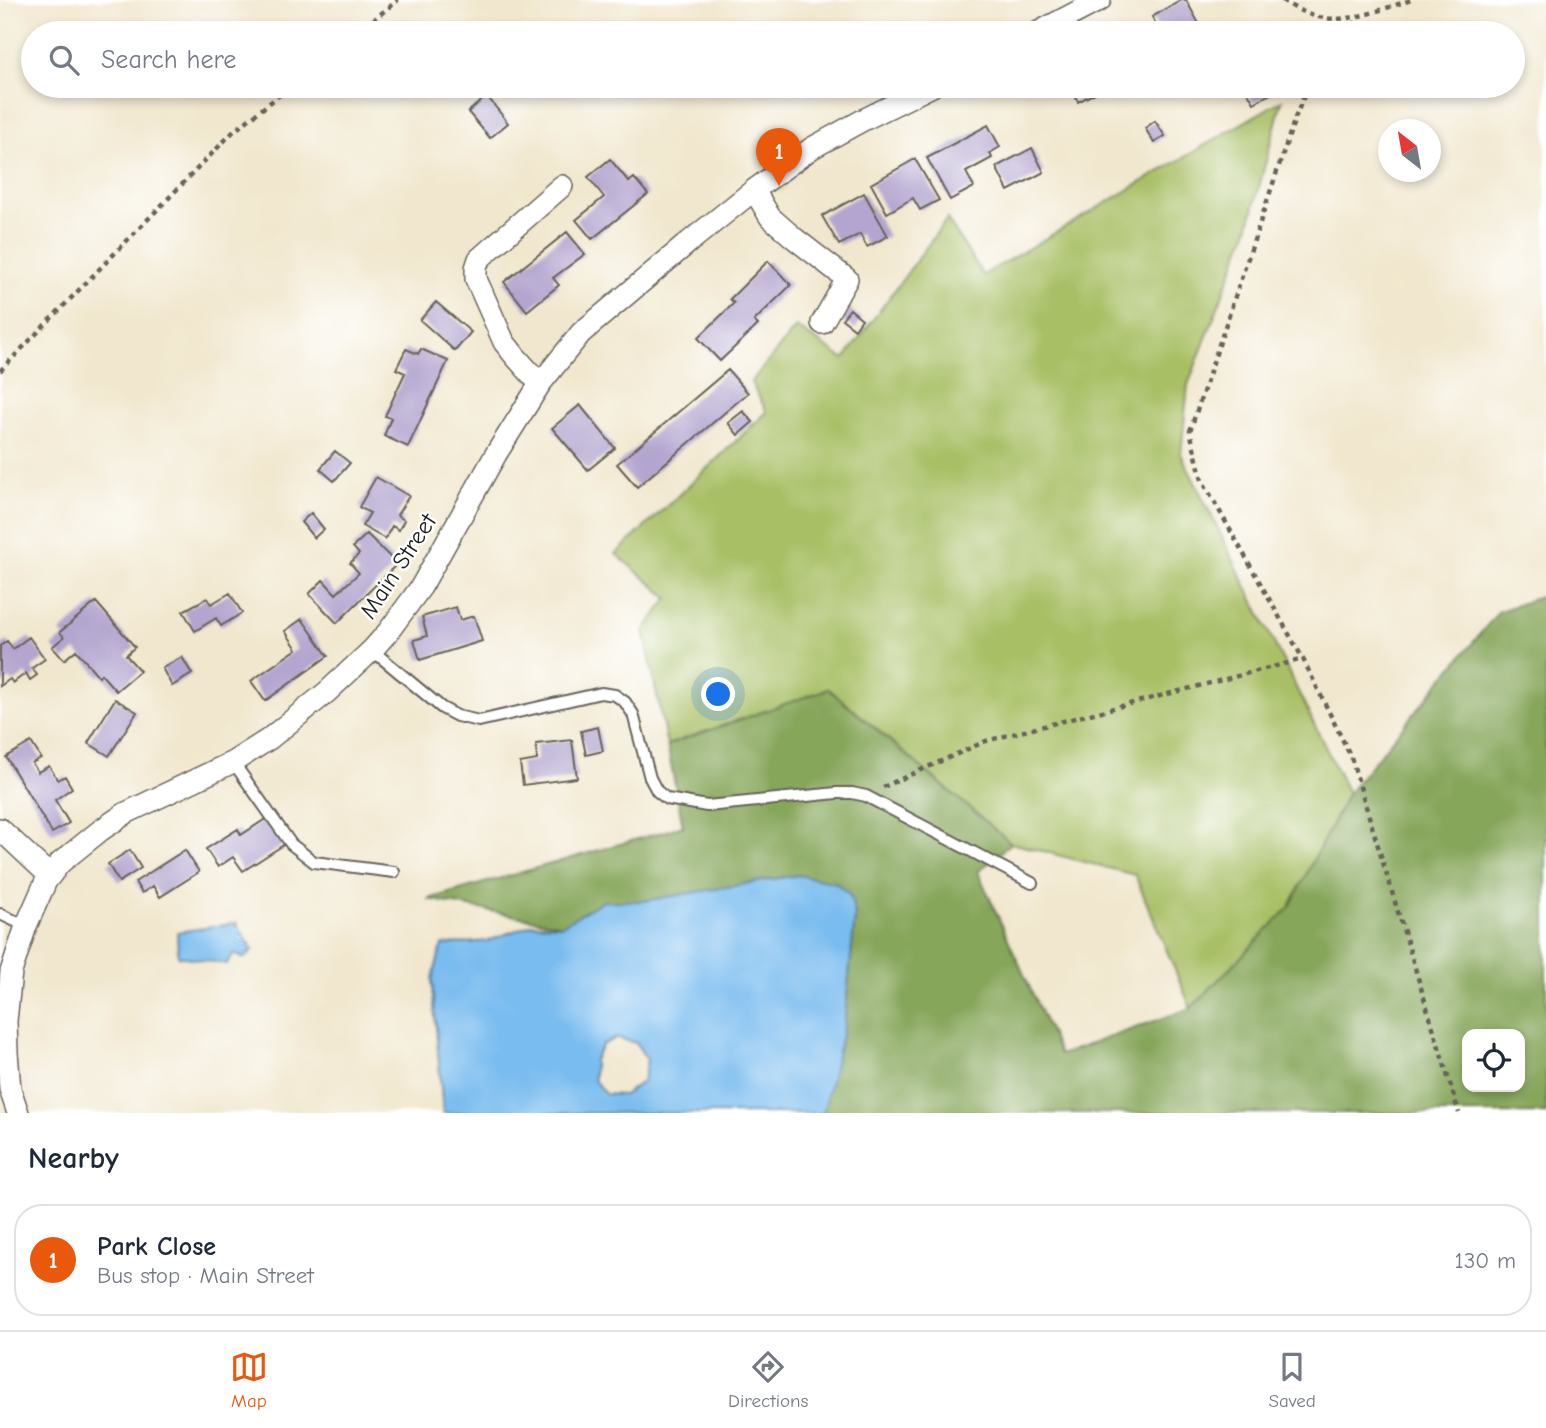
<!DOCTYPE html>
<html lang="en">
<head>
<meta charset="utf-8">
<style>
	:root { --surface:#fff; --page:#f2f2f3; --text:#1f2937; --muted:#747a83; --line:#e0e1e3; --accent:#ea580c }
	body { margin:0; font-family:"Comic Neue",sans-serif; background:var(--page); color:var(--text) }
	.controls { position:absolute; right:21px; bottom:21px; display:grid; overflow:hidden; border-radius:14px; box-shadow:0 4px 10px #0003 }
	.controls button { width:63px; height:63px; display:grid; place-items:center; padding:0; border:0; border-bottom:2px solid var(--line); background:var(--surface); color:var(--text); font:35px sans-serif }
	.compass { position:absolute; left:1378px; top:119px; width:63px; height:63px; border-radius:50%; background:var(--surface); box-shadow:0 4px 10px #0003; rotate:329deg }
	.you { position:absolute; left:719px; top:695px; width:24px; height:24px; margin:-18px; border:5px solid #fff; border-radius:50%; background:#1a73e8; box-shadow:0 0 0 10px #1a73e833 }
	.badge { display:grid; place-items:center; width:46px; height:46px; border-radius:50%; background:var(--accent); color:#fff; font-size:23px; font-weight:700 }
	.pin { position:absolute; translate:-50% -58px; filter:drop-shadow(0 2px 4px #0008) }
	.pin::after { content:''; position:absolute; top:37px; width:24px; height:21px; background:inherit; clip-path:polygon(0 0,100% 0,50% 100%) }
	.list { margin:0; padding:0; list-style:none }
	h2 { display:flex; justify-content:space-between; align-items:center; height:91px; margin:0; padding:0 28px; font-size:30px }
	h2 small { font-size:23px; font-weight:400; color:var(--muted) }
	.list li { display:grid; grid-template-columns:46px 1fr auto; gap:21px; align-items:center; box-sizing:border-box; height:112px; margin:0 14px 14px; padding:0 14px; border:2px solid var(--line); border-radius:28px }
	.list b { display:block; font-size:26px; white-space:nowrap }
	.list p { margin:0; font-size:23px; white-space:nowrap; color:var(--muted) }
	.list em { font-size:23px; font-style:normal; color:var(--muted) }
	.icon { flex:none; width:38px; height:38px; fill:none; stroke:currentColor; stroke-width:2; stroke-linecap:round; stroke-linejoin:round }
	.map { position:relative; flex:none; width:1546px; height:1113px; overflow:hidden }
	.search { position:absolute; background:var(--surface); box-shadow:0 4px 10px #0003; left:21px; right:21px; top:21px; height:77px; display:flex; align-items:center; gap:18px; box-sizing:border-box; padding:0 24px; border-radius:38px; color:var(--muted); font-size:26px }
	.sheet { height:217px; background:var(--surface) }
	nav { display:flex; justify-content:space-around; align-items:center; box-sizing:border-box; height:98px; border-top:2px solid var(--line); background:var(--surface); font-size:19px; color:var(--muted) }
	nav a { display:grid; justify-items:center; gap:4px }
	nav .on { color:var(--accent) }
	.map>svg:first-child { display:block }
	.green { fill:#a8bf65; stroke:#626e40; stroke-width:2 }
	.forest { fill:#86a65a; stroke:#51613b; stroke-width:2; fill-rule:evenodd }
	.water { fill:#79bcef; stroke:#4a6c86; stroke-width:2; fill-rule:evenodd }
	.building { fill:#b2a5cf }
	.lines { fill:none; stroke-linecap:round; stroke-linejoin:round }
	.service-casing { stroke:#67635a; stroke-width:14 }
	.minor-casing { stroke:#67635a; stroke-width:24 }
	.path { stroke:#67635a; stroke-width:4.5; stroke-dasharray:5 5; stroke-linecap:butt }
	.service { stroke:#fff; stroke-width:10 }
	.minor { stroke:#fff; stroke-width:21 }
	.labels { text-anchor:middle; stroke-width:5; stroke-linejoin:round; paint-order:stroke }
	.street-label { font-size:24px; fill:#1c1c1c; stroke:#fff }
</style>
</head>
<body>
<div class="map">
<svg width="1546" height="1113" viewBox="0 0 1546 1113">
	<rect width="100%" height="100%" fill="#fff"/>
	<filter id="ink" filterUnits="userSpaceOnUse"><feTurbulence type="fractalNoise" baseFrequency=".0143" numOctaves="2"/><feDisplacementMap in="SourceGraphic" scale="14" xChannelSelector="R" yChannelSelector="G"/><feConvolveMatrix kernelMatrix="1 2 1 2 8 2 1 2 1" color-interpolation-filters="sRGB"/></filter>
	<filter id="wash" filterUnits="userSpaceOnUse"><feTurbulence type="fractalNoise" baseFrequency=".00686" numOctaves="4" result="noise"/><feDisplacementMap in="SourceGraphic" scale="28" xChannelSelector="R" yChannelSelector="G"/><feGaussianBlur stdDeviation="1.57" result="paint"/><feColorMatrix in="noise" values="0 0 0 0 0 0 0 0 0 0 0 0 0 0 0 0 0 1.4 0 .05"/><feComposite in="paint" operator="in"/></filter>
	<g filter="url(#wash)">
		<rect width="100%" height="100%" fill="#f1e7ce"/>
		<!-- green -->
		<path class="green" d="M 1282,100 L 1248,229 L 1188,385 L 1181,454 L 1348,793 L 1289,908 L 1191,1008 L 1135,875 L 1011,843 L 829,689 L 667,745 L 644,631 L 668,598 L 616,554 L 767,412 L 751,382 L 796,327 L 844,359 L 947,219 L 983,275 Z"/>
		<!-- forest -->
		<path class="forest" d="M 1546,595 L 1546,1113 L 822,1113 L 844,1026 L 855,915 L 798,875 L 644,901 L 603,901 L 562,925 L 428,899 L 683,826 L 667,745 L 828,689 L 1011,843 L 978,872 L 1060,1055 L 1191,1008 L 1289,908 L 1348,793 L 1499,611 ZM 1467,1034 L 1520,1034 L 1520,1087 L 1467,1087 Z"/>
		<!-- water -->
		<path class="water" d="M 798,875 L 836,883 L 850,895 L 855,915 L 844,1026 L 823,1113 L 443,1113 L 432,980 L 442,945 L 488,941 L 532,924 L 562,925 L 603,901 L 644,901 ZM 617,1038 L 636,1043 L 647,1060 L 643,1081 L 624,1095 L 605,1094 L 594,1080 L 594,1060 L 603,1044 Z
			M 236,923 L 253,950 L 244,958 L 234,954 L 227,964 L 178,956 L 177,932 Z"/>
		<g id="blocks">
			<!-- building -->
			<path class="building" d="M 1182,0 L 1186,0 L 1204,33 L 1181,33 L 1178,27 L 1167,33 L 1161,33 L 1152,17 Z
				M 1070,86 L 1091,86 L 1095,93 L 1078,102 Z
				M 1244,86 L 1268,86 L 1272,93 L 1254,103 Z
				M 487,96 L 508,123 L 490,138 L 468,112 Z
				M 1155,121 L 1165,136 L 1154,143 L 1145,128 Z
				M 988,125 L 1000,147 L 990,153 L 992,158 L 966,172 L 974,187 L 950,200 L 927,158 Z
				M 1032,148 L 1044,172 L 1008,191 L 996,167 Z
				M 610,159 L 629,182 L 634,178 L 648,194 L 592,239 L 576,220 L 604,197 L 588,177 Z
				M 915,159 L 939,200 L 920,210 L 913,198 L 887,213 L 871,184 Z
				M 864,193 L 888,236 L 867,247 L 860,234 L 839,245 L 822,216 Z
				M 567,232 L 585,254 L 553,278 L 559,285 L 527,311 L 504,282 Z
				M 768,261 L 791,285 L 754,321 L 758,325 L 720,361 L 698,338 L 734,303 L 730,299 Z
				M 436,302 L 471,332 L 455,351 L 420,320 Z
				M 850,309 L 862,319 L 855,329 L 842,319 Z
				M 406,349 L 418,354 L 421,349 L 448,361 L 408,447 L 384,436 L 391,418 L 385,416 L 405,373 L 396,369 Z
				M 728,370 L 748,393 L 637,487 L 617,464 Z
				M 580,405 L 615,448 L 588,470 L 552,428 Z
				M 743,411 L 753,422 L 738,435 L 728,423 Z
				M 335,451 L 350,463 L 334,481 L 320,469 Z
				M 376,477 L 409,496 L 397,515 L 404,520 L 399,530 L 392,526 L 385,539 L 362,526 L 370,513 L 359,507 Z
				M 311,513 L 324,529 L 314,538 L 301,522 Z
				M 367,534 L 397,564 L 337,623 L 309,594 L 323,580 L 336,594 L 359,573 L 350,563 L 359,554 L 353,547 Z
				M 230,593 L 242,613 L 221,626 L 216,618 L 195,631 L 183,611 L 207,598 L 211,604 Z
				M 96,602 L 135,647 L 126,655 L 140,671 L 116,691 L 101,674 L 99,677 L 76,650 L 64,660 L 52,647 L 64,637 L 60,632 Z
				M 456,607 L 460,620 L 474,616 L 482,641 L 420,660 L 414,640 L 427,636 L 422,617 Z
				M 302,619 L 328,656 L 265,701 L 251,681 L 297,649 L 285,631 Z
				M 29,637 L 45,659 L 32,668 L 37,675 L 30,680 L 26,673 L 13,683 L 10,679 L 0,686 L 0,646 L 7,641 L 13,649 Z
				M 182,657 L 192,674 L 172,686 L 162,668 Z
				M 115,699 L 137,712 L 109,756 L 88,743 Z
				M 598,727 L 603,751 L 586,755 L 581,731 Z
				M 572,740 L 577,778 L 523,785 L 520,763 L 537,760 L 536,744 Z
				M 31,742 L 41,758 L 32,763 L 38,772 L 49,766 L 58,780 L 65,776 L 72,788 L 55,800 L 69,823 L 52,833 L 6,757 Z
				M 267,818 L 285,844 L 243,871 L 233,857 L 218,867 L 206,849 L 238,829 L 241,835 Z
				M 130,850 L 141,868 L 119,882 L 108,864 Z
				M 185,850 L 199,872 L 160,897 L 153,886 L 142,893 L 135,882 Z"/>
		</g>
	</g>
	<g filter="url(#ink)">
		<use href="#blocks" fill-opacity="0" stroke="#67635a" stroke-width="2"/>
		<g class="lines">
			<!-- service casing -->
			<g class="service-casing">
				<path id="service" d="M 372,650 L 442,708 L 457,716 L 479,721 L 601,693 L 615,695 L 625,702 L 633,714 L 650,778 L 657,791 L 667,799 L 707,806 L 837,793 L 852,793 L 866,796 L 1032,883
					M 233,762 L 291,844 L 314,862 L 394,872
					M 0,914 L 26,926"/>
			</g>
			<!-- minor casing -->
			<g class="minor-casing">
				<path id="minor" d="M 1037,33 L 1100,0
					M 754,190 L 770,217 L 794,238 L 847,279 L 822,323
					M 540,384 L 515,356 L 504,342 L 476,279 L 476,268 L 479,259 L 562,186
					M 0,829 L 50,876
					M 18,1113 L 10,1089 L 7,1052 L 6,1021 L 11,972 L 26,926 L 46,881 L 60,863 L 101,830 L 126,813 L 233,762 L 269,739 L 327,692 L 372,650 L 388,632 L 421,587 L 496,454 L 540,384 L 581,333 L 689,242 L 754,190 L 812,148 L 863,120 L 932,86"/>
			</g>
			<!-- path -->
			<path class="path" d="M 1282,0 C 1330,33 1360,16 1411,0
				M 357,33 L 398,0
				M 1346,33 L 1359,18
				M 1308,86 L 1295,118 L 1190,431 L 1202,480 L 1303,659 L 1351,757 L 1459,1113
				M 0,371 L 233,132 L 291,86
				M 883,787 L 986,741 L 1303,659"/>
			<!-- service -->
			<use href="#service" class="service"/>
			<!-- minor -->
			<use href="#minor" class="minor"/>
		</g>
	</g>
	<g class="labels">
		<!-- street labels -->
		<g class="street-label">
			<text transform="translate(398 566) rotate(-57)" y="8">Main Street</text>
		</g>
	</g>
</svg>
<div class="controls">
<button><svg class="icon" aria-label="locate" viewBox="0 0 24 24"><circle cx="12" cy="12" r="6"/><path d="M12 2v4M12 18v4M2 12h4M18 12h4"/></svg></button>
</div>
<svg class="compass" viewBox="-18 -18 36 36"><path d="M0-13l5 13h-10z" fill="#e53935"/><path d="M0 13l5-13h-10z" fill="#747a83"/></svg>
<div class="you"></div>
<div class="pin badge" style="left:779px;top:186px">1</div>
<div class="search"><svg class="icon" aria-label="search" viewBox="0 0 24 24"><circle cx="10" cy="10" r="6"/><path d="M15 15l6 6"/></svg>Search here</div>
</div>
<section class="sheet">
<h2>Nearby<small></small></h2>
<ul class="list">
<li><span class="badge">1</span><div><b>Park Close</b><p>Bus stop · Main Street</p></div><em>130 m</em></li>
</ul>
</section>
<nav>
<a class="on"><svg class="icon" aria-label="map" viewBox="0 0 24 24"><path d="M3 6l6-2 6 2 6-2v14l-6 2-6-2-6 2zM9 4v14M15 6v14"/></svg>Map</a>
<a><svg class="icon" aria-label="directions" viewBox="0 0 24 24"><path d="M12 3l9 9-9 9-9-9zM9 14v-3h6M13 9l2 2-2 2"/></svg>Directions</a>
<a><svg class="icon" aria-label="saved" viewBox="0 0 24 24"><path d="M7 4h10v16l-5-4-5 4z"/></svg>Saved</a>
</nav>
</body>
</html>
